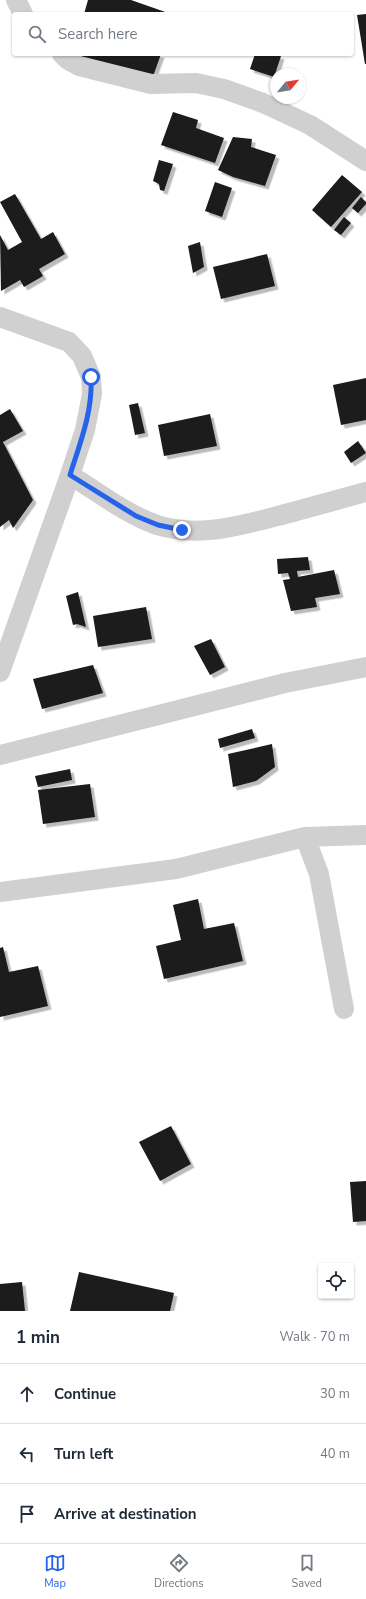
<!DOCTYPE html>
<html lang="en">
<head>
<meta charset="utf-8">
<style>
	:root { --surface:#fff; --page:#f2f2f3; --text:#1f2937; --muted:#747a83; --line:#e0e1e3; --accent:#2563eb }
	body { margin:0; font-family:"Nunito Sans",sans-serif; background:var(--page); color:var(--text) }
	.controls { position:absolute; right:12px; bottom:12px; display:grid; overflow:hidden; border-radius:4px; box-shadow:0 1px 3px #0004 }
	.controls button { width:36px; height:36px; display:grid; place-items:center; padding:0; border:0; border-bottom:1px solid var(--line); background:var(--surface); color:var(--text); font:20px sans-serif }
	.compass { position:absolute; left:270px; top:68px; width:36px; height:36px; border-radius:50%; background:var(--surface); box-shadow:0 1px 3px #0004; rotate:60deg }
	.stop { position:absolute; width:12px; height:12px; margin:-9px; border:3px solid #2563eb; border-radius:50%; background:#fff }
	.stop.end { background:#2563eb; border-color:#fff; box-shadow:0 1px 4px #0008 }
	.list { margin:0; padding:0; list-style:none }
	h2 { display:flex; justify-content:space-between; align-items:center; height:52px; margin:0; padding:0 16px; font-size:17px }
	h2 small { font-size:13px; font-weight:400; color:var(--muted) }
	.list li { display:grid; grid-template-columns:26px 1fr auto; gap:12px; align-items:center; box-sizing:border-box; height:60px; padding:0 16px; border-top:1px solid var(--line) }
	.list b { display:block; font-size:15px; white-space:nowrap }
	.list em { font-size:13px; font-style:normal; color:var(--muted) }
	.icon { flex:none; width:22px; height:22px; fill:none; stroke:currentColor; stroke-width:2; stroke-linecap:round; stroke-linejoin:round }
	.map { position:relative; flex:none; width:366px; height:1311px; overflow:hidden }
	.search { position:absolute; background:var(--surface); box-shadow:0 1px 3px #0004; left:12px; right:12px; top:12px; height:44px; display:flex; align-items:center; gap:10px; box-sizing:border-box; padding:0 14px; border-radius:4px; color:var(--muted); font-size:15px }
	.sheet { height:232px; background:var(--surface) }
	nav { display:flex; justify-content:space-around; align-items:center; box-sizing:border-box; height:56px; border-top:1px solid var(--line); background:var(--surface); font-size:11px; color:var(--muted) }
	nav a { display:grid; justify-items:center; gap:2px }
	nav .on { color:var(--accent) }
	.map>svg:first-child { display:block }
	.building { fill:#1a1a1a; filter:url(#shadow) }
	.lines { fill:none; stroke-linecap:round; stroke-linejoin:round }
	.minor { stroke:#d0d0d0; stroke-width:20 }
	.route { stroke:#2563eb; stroke-width:5 }
</style>
</head>
<body>
<div class="map">
<svg width="366" height="1311" viewBox="0 0 366 1311">
	<defs>
		<filter id="shadow"><feDropShadow dx="3.5" dy="3.5" stdDeviation="0" flood-color="#0004"/></filter>
	</defs>
	<rect width="100%" height="100%" fill="#fff"/>
	<!-- building -->
	<path class="building" d="M 88,0 L 131,0 L 171,14 L 84,14 Z
		M 366,14 L 366,64 L 365,64 L 357,15 Z
		M 70,54 L 161,54 L 151,82 Z
		M 255,54 L 273,54 L 281,56 L 274,77 L 250,69 Z
		M 173,112 L 198,120 L 196,128 L 224,138 L 215,163 L 161,145 Z
		M 233,137 L 252,139 L 251,147 L 276,155 L 265,186 L 233,177 L 218,170 Z
		M 159,160 L 173,164 L 164,191 L 160,190 L 159,184 L 153,181 Z
		M 342,175 L 362,192 L 331,227 L 312,210 Z
		M 215,182 L 232,188 L 222,217 L 205,211 Z
		M 15,194 L 41,239 L 53,232 L 65,254 L 39,269 L 43,276 L 24,287 L 20,280 L 1,291 L 0,235 L 8,250 L 22,242 L 0,202 Z
		M 361,197 L 366,202 L 366,204 L 358,213 L 352,208 Z
		M 344,217 L 351,223 L 341,235 L 334,230 Z
		M 200,242 L 204,267 L 193,273 L 188,246 Z
		M 267,254 L 275,286 L 221,299 L 213,267 Z
		M 366,378 L 366,420 L 341,425 L 333,385 Z
		M 138,403 L 145,433 L 135,435 L 129,405 Z
		M 10,409 L 23,431 L 3,442 L 33,500 L 13,528 L 9,520 L 0,527 L 0,415 Z
		M 210,414 L 217,446 L 164,456 L 158,425 Z
		M 358,441 L 366,453 L 351,463 L 344,452 Z
		M 308,557 L 310,570 L 297,571 L 298,577 L 334,570 L 340,594 L 315,598 L 317,607 L 291,611 L 283,580 L 290,579 L 288,573 L 278,574 L 277,559 Z
		M 78,592 L 86,627 L 77,624 L 73,625 L 66,596 Z
		M 146,607 L 152,639 L 98,647 L 93,616 Z
		M 211,639 L 225,667 L 210,675 L 194,646 Z
		M 93,665 L 103,693 L 42,709 L 33,679 Z
		M 252,729 L 255,738 L 220,748 L 218,739 Z
		M 272,744 L 275,767 L 256,781 L 233,787 L 228,754 Z
		M 70,769 L 72,780 L 38,787 L 35,776 Z
		M 90,784 L 95,817 L 43,824 L 38,790 Z
		M 198,899 L 204,929 L 234,923 L 243,961 L 164,979 L 156,946 L 181,940 L 173,905 Z
		M 3,947 L 9,972 L 38,966 L 48,1006 L 0,1017 L 0,948 Z
		M 171,1126 L 191,1164 L 160,1181 L 139,1142 Z
		M 366,1181 L 366,1221 L 353,1222 L 350,1182 Z
		M 79,1272 L 174,1293 L 170,1311 L 70,1311 Z
		M 22,1282 L 25,1311 L 0,1311 L 0,1284 Z"/>
	<g class="lines">
		<!-- minor -->
		<path class="minor" d="M 16,0 L 23,14
			M 62,54 L 68,60 L 79,66 L 151,84 L 196,83 L 224,89 L 263,103 L 310,125 L 366,161
			M 0,317 L 69,342 L 82,356 L 91,377 L 92,394 L 85,430 L 70,475 L 0,672
			M 70,475 C 98,492 126,514 157,525 C 201,539 247,524 289,513 C 315,506 340,499 366,492
			M 0,755 L 285,683 L 366,667
			M 305,837 L 319,874 L 344,1009
			M 0,892 L 176,869 L 305,837 L 366,835"/>
	</g>
	<g class="lines">
		<!-- route -->
		<path class="route" d="M 91,377 C 93,411 80,443 70,475 L 136,516 L 158,525 L 182,530"/>
	</g>
</svg>
<div class="controls">
<button><svg class="icon" aria-label="locate" viewBox="0 0 24 24"><circle cx="12" cy="12" r="6"/><path d="M12 2v4M12 18v4M2 12h4M18 12h4"/></svg></button>
</div>
<svg class="compass" viewBox="-18 -18 36 36"><path d="M0-13l5 13h-10z" fill="#e53935"/><path d="M0 13l5-13h-10z" fill="#747a83"/></svg>
<div class="stop" style="left:91px;top:377px"></div>
<div class="stop end" style="left:182px;top:530px"></div>
<div class="search"><svg class="icon" aria-label="search" viewBox="0 0 24 24"><circle cx="10" cy="10" r="6"/><path d="M15 15l6 6"/></svg>Search here</div>
</div>
<section class="sheet">
<h2>1 min<small>Walk · 70 m</small></h2>
<ul class="list">
<li><svg class="icon" aria-label="ahead" viewBox="0 0 24 24"><path d="M12 20V5M6 11l6-6 6 6"/></svg><div><b>Continue</b></div><em>30 m</em></li>
<li><svg class="icon" aria-label="left" viewBox="0 0 24 24"><path d="M17 20v-9H6M10 6l-5 5 5 5"/></svg><div><b>Turn left</b></div><em>40 m</em></li>
<li><svg class="icon" aria-label="arrive" viewBox="0 0 24 24"><path d="M6 21V4h12l-3 4 3 4H6"/></svg><div><b>Arrive at destination</b></div></li>
</ul>
</section>
<nav>
<a class="on"><svg class="icon" aria-label="map" viewBox="0 0 24 24"><path d="M3 6l6-2 6 2 6-2v14l-6 2-6-2-6 2zM9 4v14M15 6v14"/></svg>Map</a>
<a><svg class="icon" aria-label="directions" viewBox="0 0 24 24"><path d="M12 3l9 9-9 9-9-9zM9 14v-3h6M13 9l2 2-2 2"/></svg>Directions</a>
<a><svg class="icon" aria-label="saved" viewBox="0 0 24 24"><path d="M7 4h10v16l-5-4-5 4z"/></svg>Saved</a>
</nav>
</body>
</html>
